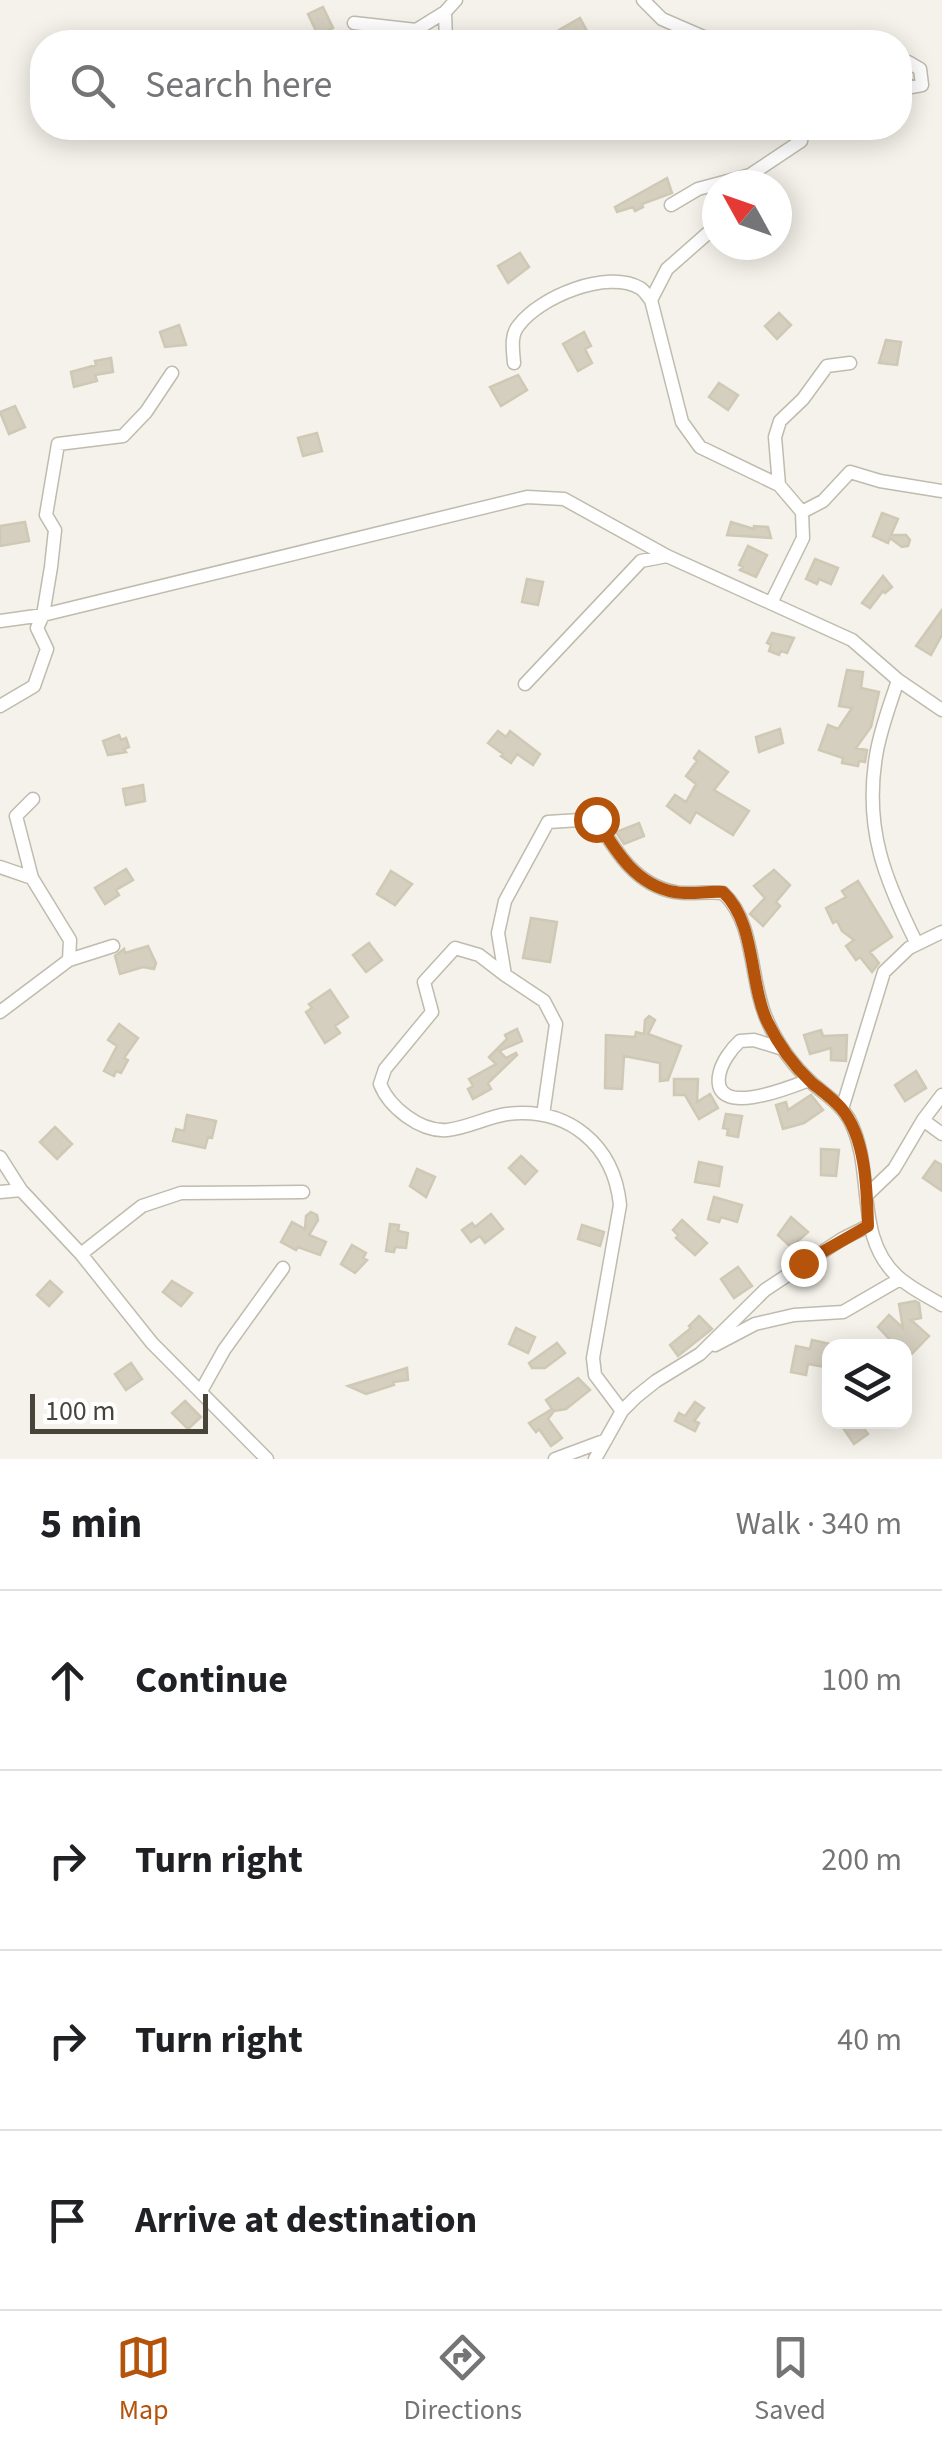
<!DOCTYPE html>
<html lang="en">
<head>
<meta charset="utf-8">
<style>
	:root { --surface:#fff; --page:#f6f6f6; --text:#202124; --muted:#757577; --line:#e0e0e0; --accent:#b45309 }
	body { margin:0; font-family:"Source Sans 3",sans-serif; background:var(--page); color:var(--text) }
	.controls { position:absolute; right:30px; bottom:30px; display:grid; overflow:hidden; border-radius:20px; box-shadow:0 5px 25px #0003 }
	.controls button { width:90px; height:90px; display:grid; place-items:center; padding:0; border:0; border-bottom:2px solid var(--line); background:var(--surface); color:var(--text); font:50px sans-serif }
	.compass { position:absolute; left:702px; top:170px; width:90px; height:90px; border-radius:50%; background:var(--surface); box-shadow:0 5px 25px #0003; rotate:310deg }
	.scale { position:absolute; left:30px; bottom:25px; width:178px; box-sizing:border-box; padding-left:10px; border:5px solid #484439; border-top:0; font-size:28px; line-height:35px; white-space:nowrap; color:#484439; -webkit-text-stroke:8px #fff; paint-order:stroke }
	.stop { position:absolute; width:30px; height:30px; margin:-22px; border:8px solid #b45309; border-radius:50%; background:#fff }
	.stop.end { background:#b45309; border-color:#fff; box-shadow:0 2px 10px #0008 }
	.list { margin:0; padding:0; list-style:none }
	h2 { display:flex; justify-content:space-between; align-items:center; height:130px; margin:0; padding:0 40px; font-size:42px }
	h2 small { font-size:32px; font-weight:400; color:var(--muted) }
	.list li { display:grid; grid-template-columns:65px 1fr auto; gap:30px; align-items:center; box-sizing:border-box; height:180px; padding:0 40px; border-top:2px solid var(--line) }
	.list b { display:block; font-size:38px; white-space:nowrap }
	.list em { font-size:32px; font-style:normal; color:var(--muted) }
	.icon { flex:none; width:55px; height:55px; fill:none; stroke:currentColor; stroke-width:2; stroke-linecap:round; stroke-linejoin:round }
	.map { position:relative; flex:none; width:942px; height:1459px; overflow:hidden }
	.search { position:absolute; background:var(--surface); box-shadow:0 5px 25px #0003; left:30px; right:30px; top:30px; height:110px; display:flex; align-items:center; gap:25px; box-sizing:border-box; padding:0 35px; border-radius:40px; color:var(--muted); font-size:38px }
	.sheet { height:850px; background:var(--surface) }
	nav { display:flex; justify-content:space-around; align-items:center; box-sizing:border-box; height:140px; border-top:2px solid var(--line); background:var(--surface); font-size:28px; color:var(--muted) }
	nav a { display:grid; justify-items:center; gap:5px }
	nav .on { color:var(--accent) }
	.map>svg:first-child { display:block }
	.building { fill:#d5cfc0; stroke:#cfc8b4; stroke-width:2.5 }
	.lines { fill:none; stroke-linecap:round; stroke-linejoin:round }
	.minor-casing { stroke:#bfbbad; stroke-width:15 }
	.minor { stroke:#fff; stroke-width:12 }
	.route { stroke:#b45309; stroke-width:12 }
</style>
</head>
<body>
<div class="map">
<svg width="942" height="1459" viewBox="0 0 942 1459">
	<rect width="100%" height="100%" fill="#f4f2ea"/>
	<!-- building -->
	<path class="building" d="M 323,7 L 333,28 L 318,35 L 308,14 Z
		M 580,18 L 587,31 L 566,42 L 559,30 Z
		M 667,178 L 672,193 L 642,204 L 643,207 L 635,211 L 633,207 L 617,212 L 615,207 Z
		M 520,253 L 529,267 L 508,283 L 498,266 Z
		M 779,313 L 791,325 L 777,339 L 765,326 Z
		M 179,325 L 186,345 L 165,347 L 160,332 Z
		M 584,332 L 591,346 L 585,349 L 592,363 L 578,371 L 563,344 Z
		M 886,340 L 901,342 L 897,365 L 879,363 Z
		M 111,358 L 113,372 L 95,375 L 97,381 L 74,387 L 71,372 L 96,365 L 95,361 Z
		M 518,375 L 527,390 L 501,406 L 490,387 Z
		M 719,383 L 738,395 L 728,410 L 709,397 Z
		M 15,406 L 25,427 L 9,434 L 0,412 Z
		M 317,433 L 322,451 L 303,456 L 298,438 Z
		M 882,513 L 898,519 L 891,535 L 906,535 L 910,540 L 908,546 L 902,547 L 890,538 L 888,543 L 873,536 Z
		M 25,522 L 29,541 L 0,546 L 0,526 Z
		M 731,522 L 754,529 L 754,526 L 768,527 L 771,538 L 727,535 Z
		M 748,546 L 767,555 L 756,577 L 740,570 L 743,567 L 739,565 Z
		M 815,559 L 838,568 L 831,584 L 819,579 L 817,584 L 806,579 Z
		M 883,576 L 892,587 L 885,593 L 883,591 L 870,608 L 862,603 Z
		M 527,579 L 543,582 L 538,605 L 522,602 Z
		M 942,610 L 942,635 L 931,655 L 916,646 Z
		M 772,633 L 794,638 L 787,653 L 781,651 L 779,655 L 769,651 L 771,645 L 767,643 Z
		M 847,670 L 863,672 L 861,688 L 879,692 L 871,727 L 856,748 L 867,750 L 865,762 L 859,761 L 858,766 L 842,763 L 843,758 L 819,750 L 828,725 L 838,729 L 852,708 L 839,706 Z
		M 780,729 L 783,743 L 759,752 L 756,737 Z
		M 498,731 L 506,737 L 510,731 L 540,754 L 533,765 L 517,754 L 511,763 L 501,756 L 503,754 L 488,743 Z
		M 119,735 L 121,740 L 126,738 L 129,747 L 124,749 L 126,752 L 108,755 L 103,741 Z
		M 699,751 L 728,772 L 714,790 L 749,811 L 733,835 L 696,812 L 690,823 L 667,806 L 675,795 L 686,802 L 696,784 L 686,776 L 697,761 L 694,758 Z
		M 143,785 L 145,801 L 126,805 L 123,789 Z
		M 639,823 L 644,836 L 624,844 L 616,832 Z
		M 126,869 L 133,880 L 116,890 L 119,895 L 105,904 L 95,888 Z
		M 774,870 L 790,885 L 776,902 L 780,906 L 763,926 L 750,914 L 765,898 L 754,886 Z
		M 391,871 L 412,884 L 395,905 L 377,894 Z
		M 858,881 L 892,937 L 870,952 L 879,963 L 872,972 L 860,957 L 856,960 L 846,946 L 854,940 L 842,931 L 837,921 L 833,923 L 826,908 L 846,897 L 842,891 Z
		M 531,918 L 557,922 L 550,962 L 523,958 Z
		M 369,943 L 382,960 L 366,972 L 353,955 Z
		M 148,946 L 156,963 L 154,969 L 143,967 L 120,974 L 115,956 L 124,949 L 125,953 Z
		M 330,990 L 348,1017 L 335,1026 L 340,1033 L 325,1043 L 306,1012 L 312,1008 L 309,1004 Z
		M 649,1016 L 655,1020 L 648,1034 L 681,1046 L 668,1080 L 660,1081 L 660,1063 L 624,1056 L 622,1089 L 605,1088 L 606,1035 L 635,1037 L 636,1032 L 644,1034 L 645,1020 Z
		M 119,1024 L 138,1038 L 124,1058 L 128,1060 L 121,1073 L 116,1071 L 114,1076 L 104,1071 L 117,1046 L 108,1040 Z
		M 517,1029 L 522,1041 L 499,1051 L 506,1058 L 516,1053 L 517,1055 L 488,1083 L 491,1089 L 473,1099 L 468,1089 L 473,1086 L 469,1079 L 496,1064 L 489,1057 L 507,1039 L 505,1035 Z
		M 821,1030 L 823,1036 L 847,1035 L 846,1061 L 831,1060 L 831,1048 L 810,1054 L 804,1035 Z
		M 916,1071 L 926,1088 L 905,1101 L 895,1085 Z
		M 674,1079 L 698,1079 L 697,1102 L 710,1094 L 718,1108 L 699,1119 L 685,1095 L 674,1095 Z
		M 811,1095 L 823,1110 L 804,1123 L 783,1129 L 776,1105 L 786,1102 L 788,1110 Z
		M 726,1114 L 742,1116 L 738,1137 L 727,1135 L 728,1129 L 723,1128 Z
		M 187,1115 L 216,1121 L 212,1138 L 208,1137 L 205,1148 L 173,1141 L 176,1129 L 184,1131 Z
		M 55,1127 L 72,1144 L 57,1159 L 40,1142 Z
		M 821,1149 L 839,1150 L 836,1176 L 821,1175 Z
		M 521,1156 L 537,1171 L 525,1184 L 509,1168 Z
		M 935,1161 L 942,1165 L 942,1191 L 923,1178 Z
		M 699,1162 L 722,1167 L 719,1186 L 695,1182 Z
		M 417,1169 L 435,1177 L 426,1197 L 410,1186 Z
		M 714,1197 L 742,1205 L 737,1222 L 721,1217 L 719,1222 L 708,1219 Z
		M 311,1212 L 317,1215 L 318,1220 L 309,1235 L 326,1242 L 320,1255 L 298,1247 L 296,1250 L 281,1242 L 292,1222 L 305,1229 L 306,1216 Z
		M 491,1214 L 503,1229 L 485,1243 L 480,1236 L 471,1242 L 462,1230 L 472,1223 L 475,1227 Z
		M 791,1217 L 808,1232 L 791,1247 L 778,1235 Z
		M 682,1220 L 707,1243 L 695,1255 L 676,1238 L 678,1235 L 673,1230 Z
		M 390,1224 L 399,1225 L 398,1231 L 408,1233 L 406,1248 L 395,1247 L 394,1252 L 386,1251 Z
		M 582,1225 L 604,1232 L 600,1246 L 578,1239 Z
		M 352,1245 L 366,1253 L 363,1258 L 367,1260 L 355,1273 L 341,1264 Z
		M 738,1267 L 752,1286 L 734,1298 L 721,1279 Z
		M 50,1281 L 62,1292 L 49,1306 L 37,1295 Z
		M 172,1281 L 192,1293 L 181,1306 L 163,1292 Z
		M 915,1301 L 919,1303 L 921,1318 L 911,1320 L 929,1336 L 904,1362 L 904,1346 L 896,1346 L 878,1327 L 889,1315 L 903,1328 L 899,1304 Z
		M 699,1316 L 712,1329 L 678,1356 L 670,1345 L 691,1328 L 689,1326 Z
		M 516,1328 L 535,1337 L 528,1353 L 509,1344 Z
		M 812,1340 L 830,1344 L 825,1367 L 808,1364 L 806,1375 L 791,1372 L 796,1346 L 810,1349 Z
		M 557,1343 L 565,1353 L 545,1368 L 532,1368 L 529,1363 Z
		M 131,1363 L 142,1379 L 126,1390 L 115,1374 Z
		M 407,1368 L 408,1380 L 393,1382 L 394,1385 L 366,1394 L 348,1386 Z
		M 578,1378 L 590,1390 L 566,1409 L 554,1411 L 548,1419 L 562,1438 L 551,1446 L 539,1429 L 536,1432 L 529,1423 L 552,1409 L 546,1400 Z
		M 185,1401 L 201,1417 L 188,1429 L 172,1413 Z
		M 695,1402 L 704,1408 L 694,1421 L 699,1423 L 695,1431 L 675,1421 L 679,1413 L 685,1416 Z
		M 853,1422 L 859,1422 L 868,1434 L 854,1444 L 843,1428 Z"/>
	<g class="lines">
		<!-- minor casing -->
		<g class="minor-casing">
			<path id="minor" d="M 643,0 L 662,19 L 715,42
				M 354,23 L 416,30 L 445,12
				M 446,42 L 445,12 L 456,0
				M 900,66 L 908,62 L 920,69 L 922,85 L 900,89
				M 744,185 L 750,175 L 801,141 L 803,128
				M 671,205 L 698,189 L 750,175
				M 717,225 L 667,269 L 651,300 L 682,422 L 700,447 L 779,485 L 802,512 L 803,538 L 771,603
				M 514,363 C 513,350 510,335 519,325 C 540,297 607,269 640,288 C 645,291 647,296 651,300
				M 779,485 L 775,437 L 780,421 L 803,399 L 827,366 L 850,363
				M 802,512 L 823,501 L 850,472 L 880,481 L 942,491
				M 0,621 L 43,615 L 527,497 L 564,499 L 667,556 L 852,640 L 898,680 L 942,710
				M 898,680 C 890,705 880,730 876,756 C 864,829 885,880 917,944
				M 525,684 L 641,561 L 667,556
				M 0,706 L 34,686 L 47,649 L 37,628 L 43,615 L 51,567 L 55,530 L 46,515 L 58,444 L 123,436 L 146,412 L 172,373
				M 0,867 L 32,878 L 70,940 L 69,960 L 0,1012
				M 32,878 L 16,816 L 33,799
				M 69,960 L 113,946
				M 505,975 L 479,955 L 455,948 L 424,982 L 432,1012 L 385,1069 L 380,1084 C 389,1107 420,1132 447,1130 C 467,1128 487,1117 507,1114 C 569,1107 614,1145 620,1205 L 593,1358 L 595,1375 L 622,1411
				M 783,1049 L 754,1040 L 740,1041 C 731,1049 721,1063 719,1076 C 713,1119 791,1087 809,1080
				M 842,1109 L 884,972 L 909,948 L 942,932
				M 543,1115 L 556,1024 L 544,1001 L 505,975 L 498,933 L 505,901 L 548,822 L 596,819 C 615,850 635,885 675,892 C 690,895 707,891 723,893 C 756,923 749,981 767,1020 C 777,1043 793,1065 811,1082 C 824,1094 840,1103 849,1119 C 876,1169 853,1235 897,1276 C 910,1288 927,1296 942,1305
				M 923,1120 L 942,1134
				M 0,1157 L 21,1190 L 81,1254 L 152,1343 L 267,1459
				M 0,1192 L 21,1190
				M 868,1194 L 894,1169 L 923,1120 L 942,1095
				M 81,1254 L 142,1206 L 181,1193 L 303,1192
				M 715,1345 L 755,1324 L 794,1315 L 843,1312 L 900,1279
				M 201,1391 L 224,1350 L 283,1268
				M 555,1459 L 606,1440
				M 595,1459 L 622,1411 L 636,1397 L 656,1381 L 700,1354 L 765,1290 L 842,1239 L 868,1226"/>
		</g>
		<!-- minor -->
		<use href="#minor" class="minor"/>
	</g>
	<g class="lines">
		<!-- route -->
		<path class="route" d="M 596,819 C 615,850 635,885 675,892 C 690,895 707,891 723,892 C 756,923 749,982 767,1021 C 778,1044 794,1066 812,1083 C 822,1091 833,1099 841,1108 C 866,1137 867,1190 868,1226 L 803,1263"/>
	</g>
</svg>
<div class="controls">
<button><svg class="icon" aria-label="layers" viewBox="0 0 24 24"><path d="M12 4l9 5-9 5-9-5zM3 14l9 5 9-5"/></svg></button>
</div>
<svg class="compass" viewBox="-18 -18 36 36"><path d="M0-13l5 13h-10z" fill="#e53935"/><path d="M0 13l5-13h-10z" fill="#757577"/></svg>
<div class="scale">100 m</div>
<div class="stop" style="left:596px;top:819px"></div>
<div class="stop end" style="left:803px;top:1263px"></div>
<div class="search"><svg class="icon" aria-label="search" viewBox="0 0 24 24"><circle cx="10" cy="10" r="6"/><path d="M15 15l6 6"/></svg>Search here</div>
</div>
<section class="sheet">
<h2>5 min<small>Walk · 340 m</small></h2>
<ul class="list">
<li><svg class="icon" aria-label="ahead" viewBox="0 0 24 24"><path d="M12 20V5M6 11l6-6 6 6"/></svg><div><b>Continue</b></div><em>100 m</em></li>
<li><svg class="icon" aria-label="right" viewBox="0 0 24 24"><path d="M7 20v-9h11M14 6l5 5-5 5"/></svg><div><b>Turn right</b></div><em>200 m</em></li>
<li><svg class="icon" aria-label="right" viewBox="0 0 24 24"><path d="M7 20v-9h11M14 6l5 5-5 5"/></svg><div><b>Turn right</b></div><em>40 m</em></li>
<li><svg class="icon" aria-label="arrive" viewBox="0 0 24 24"><path d="M6 21V4h12l-3 4 3 4H6"/></svg><div><b>Arrive at destination</b></div></li>
</ul>
</section>
<nav>
<a class="on"><svg class="icon" aria-label="map" viewBox="0 0 24 24"><path d="M3 6l6-2 6 2 6-2v14l-6 2-6-2-6 2zM9 4v14M15 6v14"/></svg>Map</a>
<a><svg class="icon" aria-label="directions" viewBox="0 0 24 24"><path d="M12 3l9 9-9 9-9-9zM9 14v-3h6M13 9l2 2-2 2"/></svg>Directions</a>
<a><svg class="icon" aria-label="saved" viewBox="0 0 24 24"><path d="M7 4h10v16l-5-4-5 4z"/></svg>Saved</a>
</nav>
</body>
</html>
